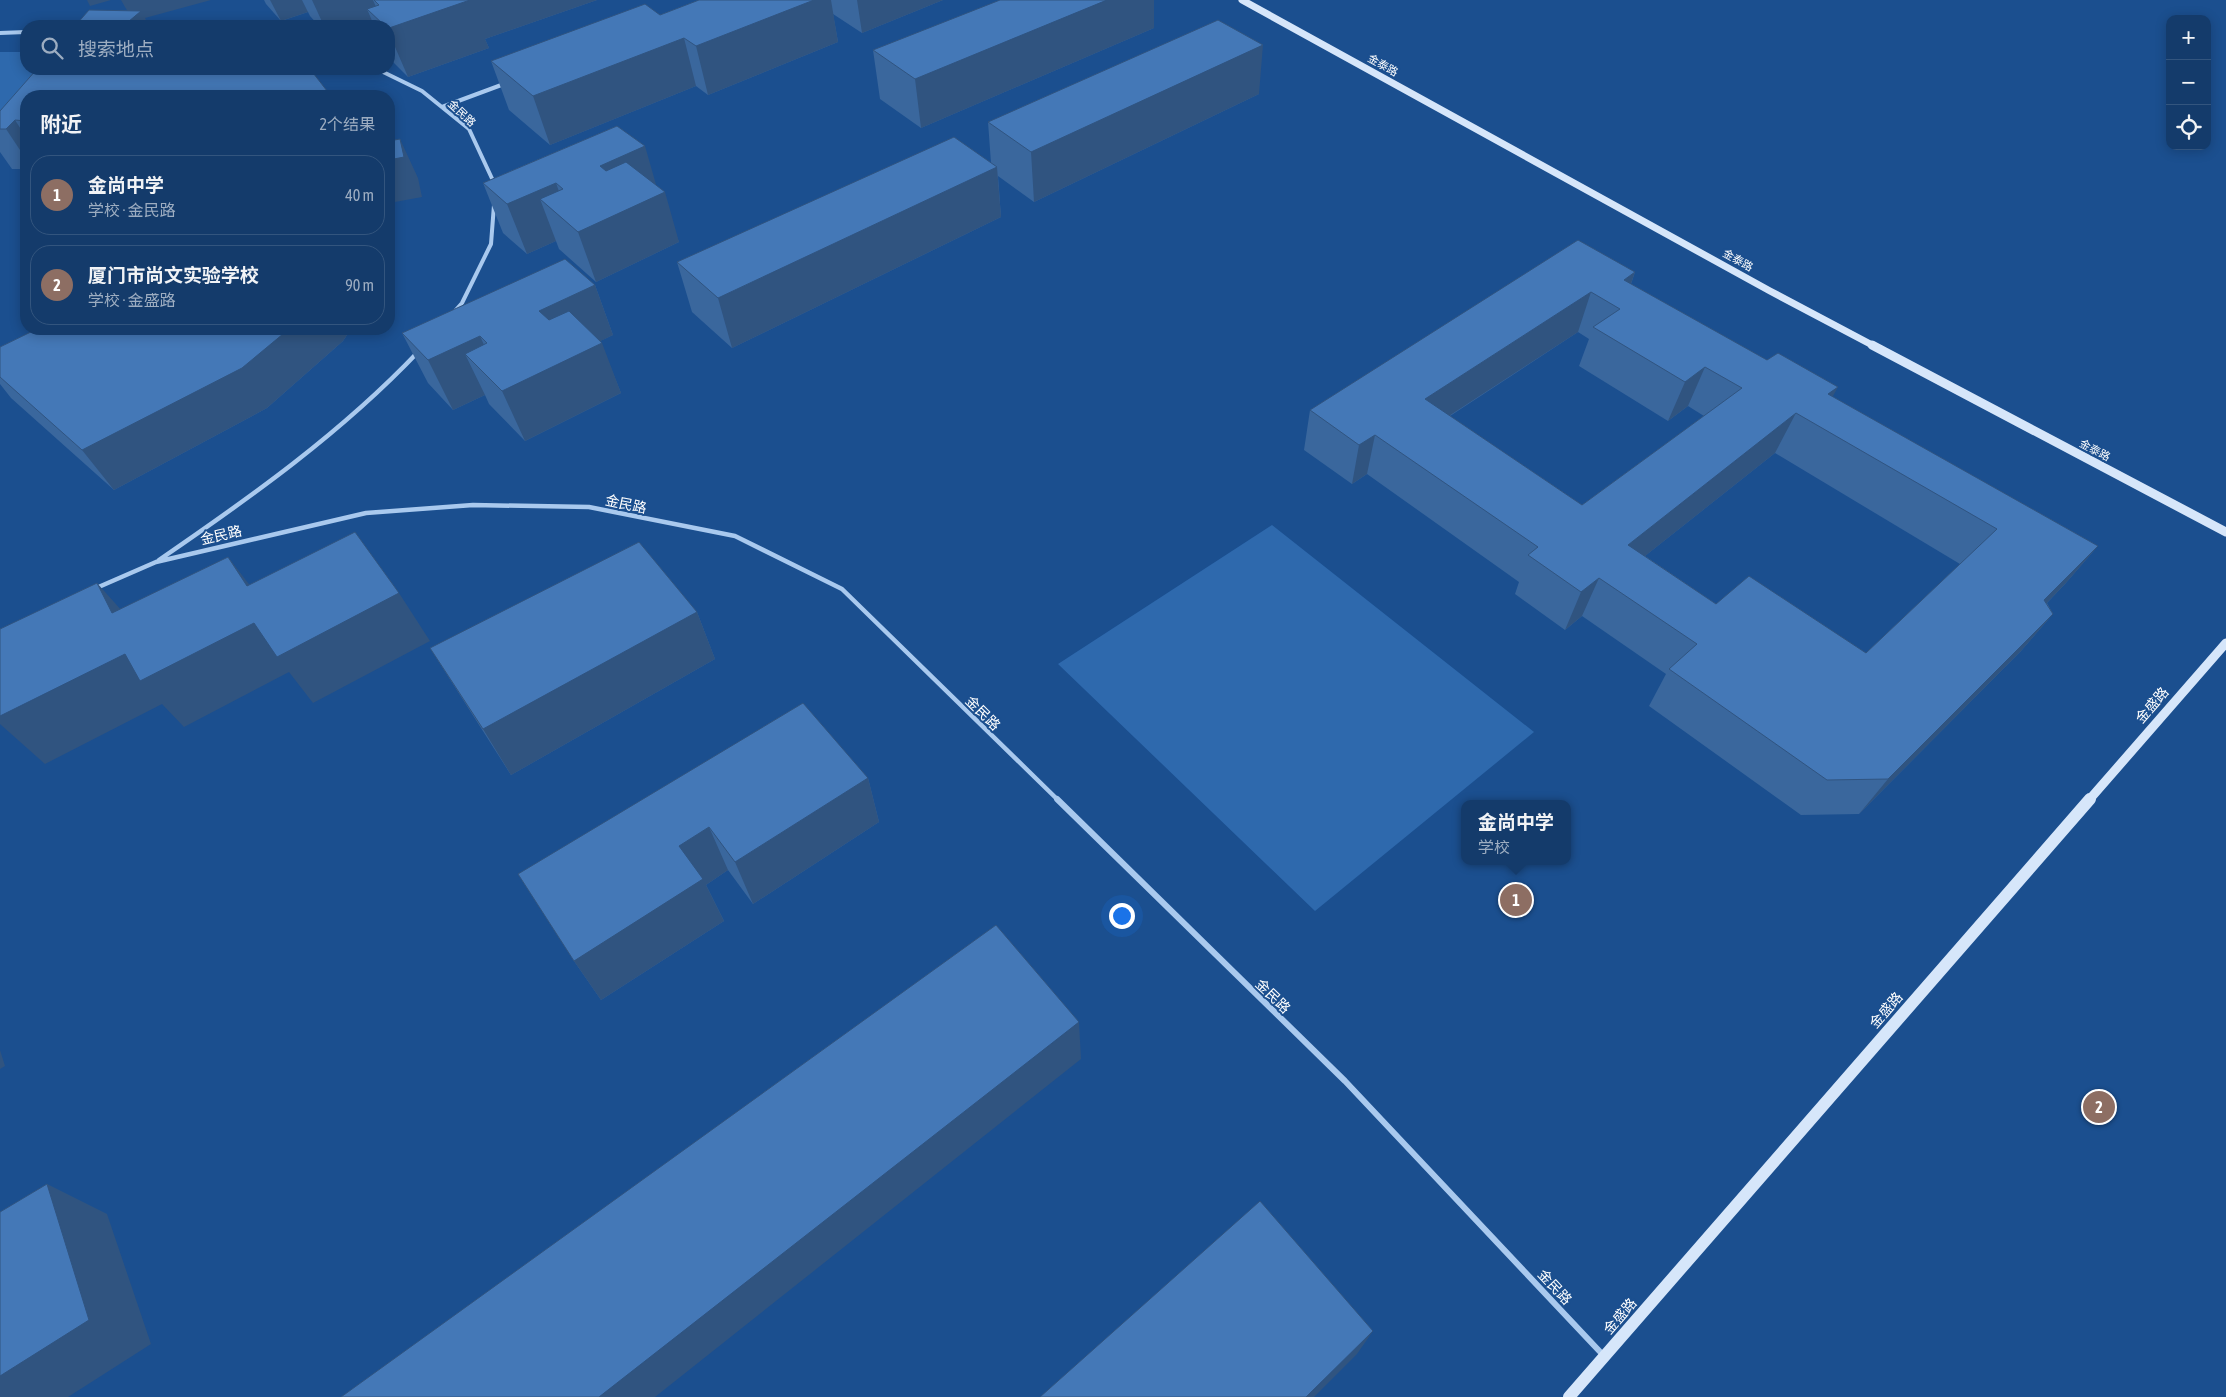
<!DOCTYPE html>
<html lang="zh">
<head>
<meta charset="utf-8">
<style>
	:root { --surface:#143b6b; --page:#1d4271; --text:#f1f3f6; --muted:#9dadc1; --line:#33557e; --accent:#8abfa5 }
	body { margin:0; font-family:"Asap Condensed","Noto Sans SC",sans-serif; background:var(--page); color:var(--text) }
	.controls { position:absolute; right:15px; top:15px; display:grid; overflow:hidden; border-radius:10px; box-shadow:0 2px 12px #0003 }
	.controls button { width:45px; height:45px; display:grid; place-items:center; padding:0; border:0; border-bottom:1px solid var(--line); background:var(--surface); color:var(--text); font:25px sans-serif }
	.you { position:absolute; left:1121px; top:915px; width:18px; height:18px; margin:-12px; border:4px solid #fff; border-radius:50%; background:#1a73e8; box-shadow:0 0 0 8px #1a73e833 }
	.badge { display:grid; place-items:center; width:32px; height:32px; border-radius:50%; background:var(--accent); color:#fff; font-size:16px; font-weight:700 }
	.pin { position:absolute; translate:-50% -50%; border:2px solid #fff; box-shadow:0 1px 5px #0006 }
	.popup { position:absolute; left:1461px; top:800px; width:110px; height:65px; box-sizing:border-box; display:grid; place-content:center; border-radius:10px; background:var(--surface); filter:drop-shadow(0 1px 4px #0005); font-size:16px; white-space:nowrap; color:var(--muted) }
	.popup b { font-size:19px; color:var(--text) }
	.popup::after { content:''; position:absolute; left:50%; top:100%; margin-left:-10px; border:10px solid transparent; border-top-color:var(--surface) }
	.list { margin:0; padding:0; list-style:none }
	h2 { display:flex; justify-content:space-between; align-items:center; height:65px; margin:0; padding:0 20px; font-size:21px }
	h2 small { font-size:16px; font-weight:400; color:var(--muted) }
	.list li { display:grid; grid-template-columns:32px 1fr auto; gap:15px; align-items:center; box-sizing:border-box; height:80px; margin:0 10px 10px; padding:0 10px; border:1px solid var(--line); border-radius:20px }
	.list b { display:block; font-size:19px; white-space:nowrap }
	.list p { margin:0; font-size:16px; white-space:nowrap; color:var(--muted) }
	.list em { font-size:16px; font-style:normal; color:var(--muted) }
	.icon { flex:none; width:28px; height:28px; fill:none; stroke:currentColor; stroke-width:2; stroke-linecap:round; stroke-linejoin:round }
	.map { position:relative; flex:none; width:2226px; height:1397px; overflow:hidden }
	.search { position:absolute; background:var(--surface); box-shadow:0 2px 12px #0003; left:20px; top:20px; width:375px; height:55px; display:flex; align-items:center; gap:12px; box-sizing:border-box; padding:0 18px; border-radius:20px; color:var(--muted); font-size:19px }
	.panel { position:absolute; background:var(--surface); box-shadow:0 2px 12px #0003; left:20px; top:90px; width:375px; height:245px; border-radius:20px }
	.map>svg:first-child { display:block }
	.green { fill:#2e69ad }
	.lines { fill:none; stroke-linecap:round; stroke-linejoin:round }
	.street-far2 { stroke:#a9c9ee; stroke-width:4 }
	.street-far1 { stroke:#a9c9ee; stroke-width:4.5 }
	.street { stroke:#a9c9ee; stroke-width:6 }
	.secondary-far2 { stroke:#d6e6fa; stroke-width:7 }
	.secondary-far1 { stroke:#d6e6fa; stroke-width:9 }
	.secondary { stroke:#d6e6fa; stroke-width:12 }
	.wall { fill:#3a679d; fill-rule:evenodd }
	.shaded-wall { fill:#305480 }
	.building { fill:#4478b7; stroke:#305480; fill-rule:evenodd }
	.labels { text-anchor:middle; stroke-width:4; stroke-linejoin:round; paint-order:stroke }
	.far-street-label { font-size:11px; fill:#fff; stroke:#1b4f8f }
	.street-label { font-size:14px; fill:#fff; stroke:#1b4f8f }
</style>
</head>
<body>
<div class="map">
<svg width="2226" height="1397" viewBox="0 0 2226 1397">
	<rect width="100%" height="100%" fill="#1b4f8f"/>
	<!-- green -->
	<path class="green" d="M 0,52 L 26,52 L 26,69 L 57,69 L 26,96 L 0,133 Z
		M 1272,525 L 1534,732 L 1315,911 L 1058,664 Z"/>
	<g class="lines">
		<!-- street-far2 -->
		<path class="street-far2" d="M 0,33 L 26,32
			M 377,69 L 422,91 L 469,129 L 495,185
			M 442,107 L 504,84
			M 454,312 L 462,303 L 491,244 L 494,205"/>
		<!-- street-far1 -->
		<path class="street-far1" d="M 159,560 C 251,497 341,433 418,352
			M 94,589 L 156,562 L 366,513 L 473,505 L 589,507 L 735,536 L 842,589 L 1058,800"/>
		<!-- street -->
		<path class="street" d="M 1057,799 L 1345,1081 L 1604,1356"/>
		<!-- secondary-far2 -->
		<path class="secondary-far2" d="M 1242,0 L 1770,291 L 1874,346"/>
		<!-- secondary-far1 -->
		<path class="secondary-far1" d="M 1872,345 L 2226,532
			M 2089,800 L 2226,643"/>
		<!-- secondary -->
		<path class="secondary" d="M 1569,1397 L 2090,799"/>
	</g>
	<!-- wall -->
	<path class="wall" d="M 264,0 L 597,0 L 485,39 L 489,48 L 408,77 L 389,58 L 389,26 L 374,26 L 373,23 L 364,26 L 319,26 L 310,16 L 308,12 L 281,21 L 266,4 Z
		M 699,0 L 943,0 L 862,33 L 833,14 L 838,42 L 708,95 L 696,86 L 550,145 L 509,110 L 491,61 L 660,15 Z
		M 1154,28 L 921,128 L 880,99 L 873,50 Z
		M 1259,94 L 1034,202 L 998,176 L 1001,217 L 732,348 L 692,312 L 677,262 L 991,163 L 988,122 Z
		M 26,96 L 26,169 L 12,169 L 0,152 L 0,111 Z
		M 617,126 L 656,186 L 679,242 L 596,282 L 559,249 L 556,241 L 527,254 L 503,233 L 483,183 Z
		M 1635,272 L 1631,284 L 2098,546 L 2065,584 L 2047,603 L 2053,614 L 2021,651 L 1859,814 L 1801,815 L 1649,706 L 1666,674 L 1582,616 L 1565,630 L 1515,594 L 1519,582 L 1367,474 L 1352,484 L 1304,450 L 1310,410 ZM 1578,332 L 1589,339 L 1579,366 L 1668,421 L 1688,406 L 1704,416 L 1582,505 L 1450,416 ZM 1775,453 L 1960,564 L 1866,653 L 1716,604 L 1645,556 Z
		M 595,285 L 613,335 L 600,341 L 621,393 L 525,441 L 489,404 L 485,395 L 453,410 L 428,383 L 402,333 Z
		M 37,329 L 351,329 L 343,341 L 267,408 L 114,490 L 11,398 L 0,384 L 0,347 Z
		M 697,612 L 715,659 L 511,775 L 430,648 Z
		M 868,778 L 879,822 L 753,904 L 728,870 L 706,885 L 724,921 L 601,1000 L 574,961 L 518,874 Z"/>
	<!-- shaded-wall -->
	<path class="shaded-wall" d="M 87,0 L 111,0 L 90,6 Z
		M 121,0 L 211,0 L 145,18 L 149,26 L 128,22 L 132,19 Z
		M 270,0 L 302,0 L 308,12 L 281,21 Z
		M 312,0 L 373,0 L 382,21 L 367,9 L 373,23 L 364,26 L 324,26 Z
		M 465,0 L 597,0 L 485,39 L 489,48 L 408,77 L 389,33 L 389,28 Z
		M 814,0 L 831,0 L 838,42 L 708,95 L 696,46 Z
		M 857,0 L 943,0 L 862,33 Z
		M 1107,0 L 1154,0 L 1154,28 L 921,128 L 915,79 Z
		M 684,38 L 696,86 L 550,145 L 533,96 Z
		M 1263,45 L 1259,94 L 1034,202 L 1031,152 Z
		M 15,120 L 26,137 L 26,159 L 6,129 Z
		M 400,139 L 418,178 L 422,197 L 395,202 L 389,267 L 389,160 Z
		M 645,146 L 659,195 L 665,192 L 679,242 L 596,282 L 578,232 L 600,166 Z
		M 997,167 L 1001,217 L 732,348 L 718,298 Z
		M 556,183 L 571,226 L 540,199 L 556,241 L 527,254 L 507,204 Z
		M 1635,272 L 1621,312 L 1620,309 L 1624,280 Z
		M 595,285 L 613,335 L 560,361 L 539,311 Z
		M 1591,292 L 1578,332 L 1415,438 L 1425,399 Z
		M 289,329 L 351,329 L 343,341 L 267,408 L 114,490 L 82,450 Z
		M 480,336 L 503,387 L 465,354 L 485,395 L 453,410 L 428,360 Z
		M 602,343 L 621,393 L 525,441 L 502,391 Z
		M 1705,367 L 1688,406 L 1668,421 L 1685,382 Z
		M 1838,387 L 1817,425 L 1828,394 Z
		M 1796,413 L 1775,453 L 1611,583 L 1628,545 Z
		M 1375,435 L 1367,474 L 1352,484 L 1359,445 Z
		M 2098,546 L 2065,584 L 2013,638 L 2044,600 Z
		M 228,557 L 265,605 L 247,586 Z
		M 1599,578 L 1582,616 L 1565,630 L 1581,592 Z
		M 97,583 L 140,631 L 112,613 Z
		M 399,593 L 430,641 L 313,703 L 289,672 L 184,727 L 162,704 L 45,764 L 0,724 L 0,716 L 125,654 L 254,623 Z
		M 697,612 L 715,659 L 511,775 L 483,729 Z
		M 2053,614 L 2021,651 L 1859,814 L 1888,779 Z
		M 868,778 L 879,822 L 753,904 L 735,862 Z
		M 709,827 L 728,870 L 706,885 L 724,921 L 601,1000 L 574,961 L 679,846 Z
		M 1079,1022 L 1081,1059 L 655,1397 L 599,1397 Z
		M 0,1050 L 5,1066 L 0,1069 Z
		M 47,1184 L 107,1214 L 151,1344 L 68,1397 L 0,1397 L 0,1376 Z
		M 1373,1331 L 1357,1354 L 1314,1397 L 1306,1397 Z"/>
	<!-- building -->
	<path class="building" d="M 374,0 L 470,0 L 389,28 L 389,26 L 385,26 L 367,9 L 379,5 Z
		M 699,0 L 814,0 L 696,46 L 684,38 L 533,96 L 491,61 L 645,4 L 660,15 Z
		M 1000,0 L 1107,0 L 915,79 L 873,50 Z
		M 89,10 L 141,11 L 128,22 L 177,26 L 75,26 Z
		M 1218,20 L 1263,45 L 1031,152 L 988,122 Z
		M 37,69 L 310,69 L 331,96 L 26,96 L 26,121 L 15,120 L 6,129 L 0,129 L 0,111 Z
		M 617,126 L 645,146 L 600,166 L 606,171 L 626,162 L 665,192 L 578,232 L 540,199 L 563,189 L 556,183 L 507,204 L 483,183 Z
		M 954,137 L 997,167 L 718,298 L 677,262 Z
		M 400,139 L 404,157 L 389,160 L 389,141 Z
		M 1578,240 L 1635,272 L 1624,280 L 1767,360 L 1778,353 L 1838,387 L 1828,394 L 2098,546 L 2044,600 L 2053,614 L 1888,779 L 1827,780 L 1669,669 L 1697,644 L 1599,578 L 1581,592 L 1528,555 L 1538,547 L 1375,435 L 1359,445 L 1310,410 ZM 1591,292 L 1620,309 L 1593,327 L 1685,382 L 1705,367 L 1742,388 L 1582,505 L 1425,399 ZM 1796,413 L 1997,529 L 1866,653 L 1749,576 L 1716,604 L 1628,545 Z
		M 565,259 L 595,285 L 539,311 L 549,320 L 569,311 L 602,343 L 502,391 L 465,354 L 487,343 L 480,336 L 428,360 L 402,333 Z
		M 37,329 L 289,329 L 242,368 L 82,450 L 0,377 L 0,347 Z
		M 355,532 L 399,593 L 277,657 L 254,623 L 140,681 L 125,654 L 0,716 L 0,629 L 97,583 L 112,613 L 228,557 L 247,586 Z
		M 639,542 L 697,612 L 483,729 L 430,648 Z
		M 803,703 L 868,778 L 735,862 L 709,827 L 679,846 L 703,879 L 574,961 L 518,874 Z
		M 996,925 L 1079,1022 L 599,1397 L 341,1397 Z
		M 47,1184 L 89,1320 L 0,1376 L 0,1212 Z
		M 1260,1201 L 1373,1331 L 1306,1397 L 1040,1397 Z"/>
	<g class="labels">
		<!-- far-street labels -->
		<g class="far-street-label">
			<text transform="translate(1383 65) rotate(29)" y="4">金泰路</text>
			<text transform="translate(462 113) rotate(43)" y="4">金民路</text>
			<text transform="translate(1738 260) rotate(29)" y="4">金泰路</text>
			<text transform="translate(2095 450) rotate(28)" y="4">金泰路</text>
		</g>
		<!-- street labels -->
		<g class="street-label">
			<text transform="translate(626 504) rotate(12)" y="5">金民路</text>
			<text transform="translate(221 535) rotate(-13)" y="5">金民路</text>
			<text transform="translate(2152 705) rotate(-49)" y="5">金盛路</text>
			<text transform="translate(983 713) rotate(45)" y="5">金民路</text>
			<text transform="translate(1273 996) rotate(44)" y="5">金民路</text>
			<text transform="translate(1886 1010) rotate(-49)" y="5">金盛路</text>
			<text transform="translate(1555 1287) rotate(47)" y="5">金民路</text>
			<text transform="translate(1620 1316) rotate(-49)" y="5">金盛路</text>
		</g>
	</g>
</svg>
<div class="controls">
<button>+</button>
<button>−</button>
<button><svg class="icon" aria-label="locate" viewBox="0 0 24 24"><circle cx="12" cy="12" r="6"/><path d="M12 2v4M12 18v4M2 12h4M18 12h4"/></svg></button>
</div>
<div class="you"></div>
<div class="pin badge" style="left:1516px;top:900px;background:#8d6e63">1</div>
<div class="popup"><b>金尚中学</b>学校</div>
<div class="pin badge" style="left:2099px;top:1107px;background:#8d6e63">2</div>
<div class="search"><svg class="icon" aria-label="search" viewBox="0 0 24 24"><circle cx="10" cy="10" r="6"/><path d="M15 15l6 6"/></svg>搜索地点</div>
<section class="panel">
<h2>附近<small>2个结果</small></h2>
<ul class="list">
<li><span class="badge" style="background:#8d6e63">1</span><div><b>金尚中学</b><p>学校 · 金民路</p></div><em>40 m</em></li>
<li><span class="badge" style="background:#8d6e63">2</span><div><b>厦门市尚文实验学校</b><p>学校 · 金盛路</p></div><em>90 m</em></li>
</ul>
</section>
</div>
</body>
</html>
